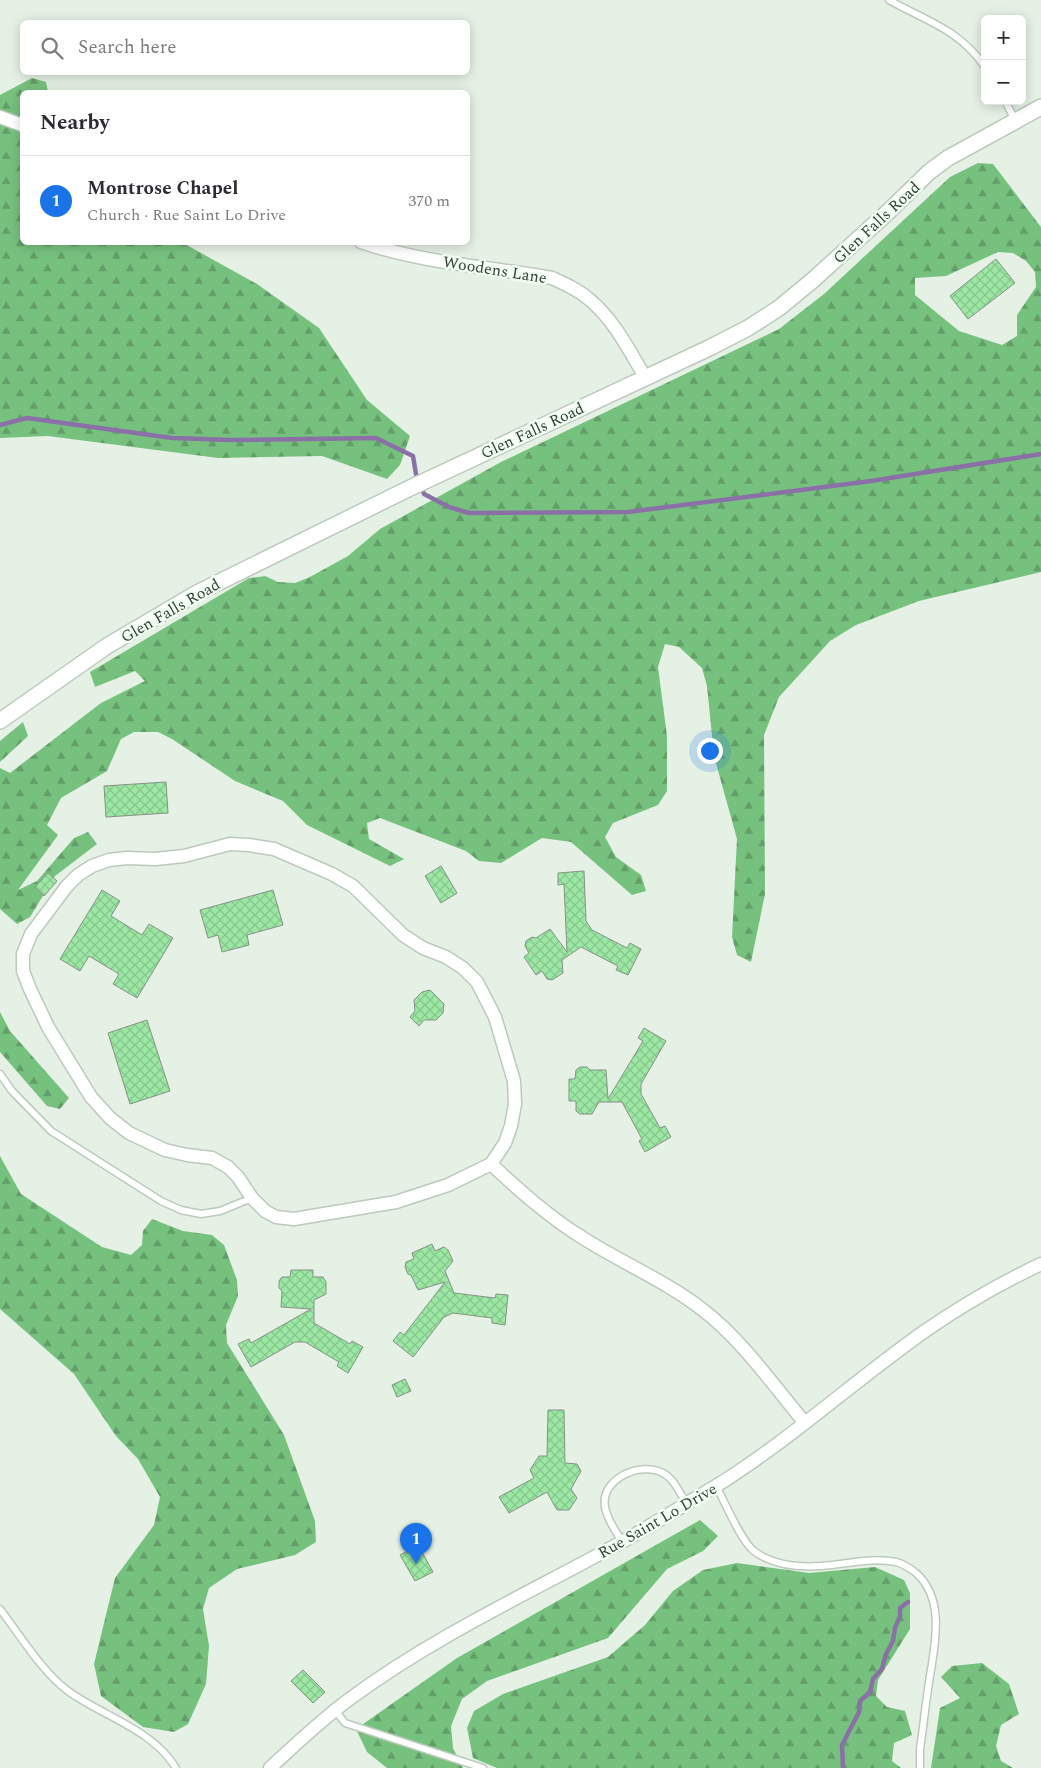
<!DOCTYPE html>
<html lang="en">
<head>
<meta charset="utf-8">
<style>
	:root { --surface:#fff; --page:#f7f7f7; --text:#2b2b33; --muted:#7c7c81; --line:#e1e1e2; --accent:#1a73e8 }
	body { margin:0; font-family:Spectral,serif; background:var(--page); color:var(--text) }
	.controls { position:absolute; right:15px; top:15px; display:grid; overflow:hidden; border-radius:8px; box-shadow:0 2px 12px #0003 }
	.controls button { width:45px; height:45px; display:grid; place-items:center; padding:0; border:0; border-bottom:1px solid var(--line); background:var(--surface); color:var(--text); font:25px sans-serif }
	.you { position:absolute; left:709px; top:750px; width:18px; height:18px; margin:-12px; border:4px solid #fff; border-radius:50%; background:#1a73e8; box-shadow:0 0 0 8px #1a73e833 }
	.badge { display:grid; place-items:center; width:32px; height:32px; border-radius:50%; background:var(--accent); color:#fff; font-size:16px; font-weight:700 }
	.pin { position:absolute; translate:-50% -41px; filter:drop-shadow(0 1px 2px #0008) }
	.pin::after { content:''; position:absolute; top:26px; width:18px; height:15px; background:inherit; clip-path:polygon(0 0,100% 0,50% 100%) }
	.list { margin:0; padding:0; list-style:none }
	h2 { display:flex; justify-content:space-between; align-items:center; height:65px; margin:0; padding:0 20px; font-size:21px }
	h2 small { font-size:16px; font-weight:400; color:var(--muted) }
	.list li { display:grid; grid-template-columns:32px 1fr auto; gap:15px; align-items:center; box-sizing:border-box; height:90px; padding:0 20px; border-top:1px solid var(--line) }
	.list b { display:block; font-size:19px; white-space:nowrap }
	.list p { margin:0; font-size:16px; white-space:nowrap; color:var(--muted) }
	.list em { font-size:16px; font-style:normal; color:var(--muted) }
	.icon { flex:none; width:28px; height:28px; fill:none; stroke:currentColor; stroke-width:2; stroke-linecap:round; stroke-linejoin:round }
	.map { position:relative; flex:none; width:1041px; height:1768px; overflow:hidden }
	.search { position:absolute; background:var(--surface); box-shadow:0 2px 12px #0003; left:20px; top:20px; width:450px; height:55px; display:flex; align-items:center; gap:12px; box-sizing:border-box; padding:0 18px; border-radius:8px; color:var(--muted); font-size:19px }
	.panel { position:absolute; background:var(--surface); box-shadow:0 2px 12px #0003; left:20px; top:90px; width:450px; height:155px; border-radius:8px }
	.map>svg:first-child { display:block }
	.forest { fill:url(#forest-firs); fill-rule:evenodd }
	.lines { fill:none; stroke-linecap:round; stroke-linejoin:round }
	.stream { stroke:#8a70a7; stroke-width:4.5 }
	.building { fill:url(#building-cross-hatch); stroke:#859286 }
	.service-casing { stroke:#bcc9bd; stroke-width:9 }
	.minor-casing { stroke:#bcc9bd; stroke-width:15 }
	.tertiary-casing { stroke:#bcc9bd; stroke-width:18 }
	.service { stroke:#fff; stroke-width:6 }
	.minor { stroke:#fff; stroke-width:12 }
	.tertiary { stroke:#fff; stroke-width:15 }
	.labels { text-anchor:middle; stroke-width:5; stroke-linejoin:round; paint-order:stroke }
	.street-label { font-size:16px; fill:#383e38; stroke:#f1fff2 }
</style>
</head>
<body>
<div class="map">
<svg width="1041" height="1768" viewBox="0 0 1041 1768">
	<defs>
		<pattern id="forest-firs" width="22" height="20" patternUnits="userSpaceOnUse" patternTransform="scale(1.25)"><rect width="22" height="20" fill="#77c17f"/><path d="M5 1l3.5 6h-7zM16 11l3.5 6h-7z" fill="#639e69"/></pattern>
		<pattern id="building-cross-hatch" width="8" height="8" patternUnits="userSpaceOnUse" patternTransform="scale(1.25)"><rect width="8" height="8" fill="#9be7a3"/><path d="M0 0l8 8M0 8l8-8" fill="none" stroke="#86c78d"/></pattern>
	</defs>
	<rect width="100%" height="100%" fill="#e4f1e4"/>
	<!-- forest -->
	<path class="forest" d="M 32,78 L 46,82 L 48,92 L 22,92 L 22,242 L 183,243 L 257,284 L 319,328 L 367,400 L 410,436 L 400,465 L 387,479 L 322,456 L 218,458 L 48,436 L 0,438 L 0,95 Z
		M 978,163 L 993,164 L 1041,227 L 1041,572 L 919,601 L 856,625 L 830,641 L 779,697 L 764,735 L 765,894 L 751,962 L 737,955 L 732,937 L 737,839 L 714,756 L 707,686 L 702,668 L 679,647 L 665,644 L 658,667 L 667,736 L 667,791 L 658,805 L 613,823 L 605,837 L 616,857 L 641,875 L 646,891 L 632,895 L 571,842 L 542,838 L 501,863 L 479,861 L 466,851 L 380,818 L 367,823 L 369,839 L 404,859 L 390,866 L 307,825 L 283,801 L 235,781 L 172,739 L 158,732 L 134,732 L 121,739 L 107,771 L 61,798 L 47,825 L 58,835 L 18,890 L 37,881 L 74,838 L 88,832 L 97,844 L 55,876 L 30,917 L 17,924 L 0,909 L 0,768 L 10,773 L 101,703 L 145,681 L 135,671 L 95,687 L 90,672 L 249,578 L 265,576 L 278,582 L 295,583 L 308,578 L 348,556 L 380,529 L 501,462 L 779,329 L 824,294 L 950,177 ZM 998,252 L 1013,253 L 1026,261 L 1035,272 L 1036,287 L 1017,315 L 1017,336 L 1002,345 L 959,331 L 915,295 L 915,278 L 946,276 Z
		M 23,722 L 28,736 L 0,762 L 0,741 Z
		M 0,1012 L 10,1031 L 69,1098 L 60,1109 L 47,1106 L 0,1052 Z
		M 0,1156 L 21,1194 L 102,1247 L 131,1255 L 142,1245 L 143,1231 L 152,1219 L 183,1231 L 212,1235 L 224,1245 L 237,1280 L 238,1296 L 226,1325 L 227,1343 L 284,1435 L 315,1521 L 316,1542 L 295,1555 L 237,1569 L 209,1588 L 203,1609 L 209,1646 L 206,1684 L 188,1724 L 174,1732 L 143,1727 L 101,1696 L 94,1664 L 115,1578 L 154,1525 L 160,1497 L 138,1459 L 116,1436 L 74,1374 L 0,1309 Z
		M 700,1520 L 718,1536 L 703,1551 L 667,1569 L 608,1638 L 487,1681 L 462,1699 L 451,1726 L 453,1748 L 463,1768 L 387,1768 L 367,1752 L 356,1729 L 457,1658 Z
		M 737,1563 L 809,1573 L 875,1567 L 904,1580 L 910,1593 L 910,1629 L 878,1680 L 876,1696 L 887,1707 L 905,1711 L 912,1735 L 894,1743 L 892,1761 L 901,1768 L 497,1768 L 473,1758 L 467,1728 L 474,1711 L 503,1694 L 608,1657 L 645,1625 L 673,1591 L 703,1570 Z
		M 982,1663 L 1009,1684 L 1019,1714 L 1001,1725 L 996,1746 L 1001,1761 L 1013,1768 L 931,1768 L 940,1708 L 960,1698 L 941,1677 L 952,1666 Z"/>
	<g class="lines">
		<!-- stream -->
		<path class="stream" d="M 0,425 L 27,418 L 172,438 L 232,440 L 376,438 L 413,456 L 416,474 L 424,494 L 449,507 L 469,513 L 628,512 L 871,481 L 1041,454
			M 843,1768 L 842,1745 L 859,1712 L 860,1701 L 870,1692 L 873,1679 L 882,1669 L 886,1654 L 893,1641 L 895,1628 L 900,1616 L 900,1608 L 908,1602"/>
	</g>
	<!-- building -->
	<path class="building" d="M 996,259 L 1015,283 L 968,319 L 950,296 Z
		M 166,782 L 168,813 L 106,817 L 104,786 Z
		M 441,866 L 457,893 L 441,903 L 425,876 Z
		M 584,871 L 586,921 L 592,930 L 627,948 L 630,943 L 641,949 L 628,975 L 616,970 L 618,966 L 581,947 L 562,960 L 563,973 L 552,980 L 547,979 L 542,971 L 536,975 L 524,957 L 529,953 L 525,946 L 526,941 L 532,937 L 536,938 L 550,929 L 567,952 L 564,884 L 558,885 L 558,873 Z
		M 48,873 L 57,881 L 44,896 L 35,887 Z
		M 102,890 L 120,901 L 111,916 L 142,935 L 149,924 L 173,938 L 137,998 L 113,984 L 119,974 L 89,956 L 80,971 L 60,959 Z
		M 273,890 L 283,925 L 247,935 L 249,945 L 222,952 L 218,935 L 208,938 L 200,910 Z
		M 430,990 L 444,1004 L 443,1013 L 436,1020 L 424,1020 L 419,1026 L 410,1017 L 415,1011 L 414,1000 L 422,992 Z
		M 147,1020 L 170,1091 L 130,1104 L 108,1033 Z
		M 644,1028 L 666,1041 L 641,1084 L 641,1094 L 660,1128 L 665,1126 L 671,1137 L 645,1152 L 639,1141 L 642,1139 L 622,1102 L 599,1102 L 592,1114 L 580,1114 L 576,1111 L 576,1101 L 569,1101 L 569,1079 L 575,1079 L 576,1070 L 580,1067 L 587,1067 L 590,1070 L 606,1070 L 608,1099 L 643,1041 L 638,1038 Z
		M 432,1244 L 435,1251 L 444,1247 L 448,1250 L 453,1261 L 445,1271 L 454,1293 L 495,1298 L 496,1294 L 508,1295 L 505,1325 L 492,1323 L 492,1318 L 453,1313 L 444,1317 L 413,1357 L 393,1341 L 400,1332 L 404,1335 L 445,1282 L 418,1290 L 411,1275 L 408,1274 L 405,1267 L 406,1262 L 414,1259 L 412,1253 Z
		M 291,1270 L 313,1270 L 313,1277 L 323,1277 L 326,1282 L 326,1294 L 314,1300 L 314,1323 L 350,1344 L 352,1341 L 363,1347 L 348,1373 L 337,1366 L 339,1362 L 305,1342 L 295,1342 L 251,1367 L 238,1344 L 249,1339 L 251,1343 L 311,1309 L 281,1307 L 282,1291 L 279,1288 L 279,1281 L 282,1277 L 290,1277 Z
		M 405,1379 L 411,1391 L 397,1397 L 392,1385 Z
		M 548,1410 L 564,1410 L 565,1463 L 577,1464 L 581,1471 L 571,1489 L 577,1498 L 569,1510 L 557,1510 L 547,1492 L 509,1513 L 499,1497 L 534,1478 L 530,1470 L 539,1456 L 547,1456 Z
		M 418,1545 L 433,1572 L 415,1581 L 400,1555 Z
		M 303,1670 L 325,1692 L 313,1703 L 291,1681 Z"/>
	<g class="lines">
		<!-- service casing -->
		<g class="service-casing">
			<path id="service" d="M 889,0 C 926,21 959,29 985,67
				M 1005,101 L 1015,120
				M 0,1074 L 12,1091 L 51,1131 L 161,1201 L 181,1210 L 201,1214 L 220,1211 L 252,1198
				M 716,1486 C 725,1502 741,1541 754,1551 C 775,1567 807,1568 832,1565 C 853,1562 875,1558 896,1562 C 903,1564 911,1569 916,1573 C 948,1601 933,1652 928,1689 C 925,1709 923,1729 920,1749 L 920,1768
				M 622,1542 C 616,1531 607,1520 605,1507 C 600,1479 640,1461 663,1473 C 674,1479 680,1493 686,1503
				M 0,1609 C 19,1634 43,1673 68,1691 C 104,1717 152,1729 176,1768
				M 335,1710 L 345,1723 L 483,1768"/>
		</g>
		<!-- minor casing -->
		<g class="minor-casing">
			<path id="minor" d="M 0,117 L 22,125
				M 361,242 C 422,263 490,267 552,278 C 565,284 579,290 590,300 C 614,320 629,350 645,377
				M 491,1164 L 505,1143 L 511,1126 L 515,1104 L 514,1081 L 495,1017 L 477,982 L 463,968 L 446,957 L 423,948 L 403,935 L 353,886 L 332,874 L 274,849 L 249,845 L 230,844 L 184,856 L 155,859 L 127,858 L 109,860 L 92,866 L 78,875 L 67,886 L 31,934 L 23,954 L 23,971 L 30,989 L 48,1027 L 91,1097 L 110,1118 L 129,1133 L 165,1150 L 187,1155 L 212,1158 L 228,1167 L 238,1177 L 252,1198 L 265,1211 L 276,1217 L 294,1219 L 396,1202 L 448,1185 L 491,1164 C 519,1190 550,1218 583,1238 C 622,1263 666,1281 703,1310 C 741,1339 774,1386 805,1423
				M 270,1768 C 296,1744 322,1719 351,1698 C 435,1636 529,1593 620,1543 C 652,1525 684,1505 716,1486 C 790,1440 854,1381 925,1331 C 961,1306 1001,1283 1041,1264"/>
		</g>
		<!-- tertiary casing -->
		<g class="tertiary-casing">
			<path id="tertiary" d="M 0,721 L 107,646 L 197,593 L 410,488 L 709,348 L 748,328 L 779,308 L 813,280 L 889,211 L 929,172 L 948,158 L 1041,107"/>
		</g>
		<!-- service -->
		<use href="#service" class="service"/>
		<!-- minor -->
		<use href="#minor" class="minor"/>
		<!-- tertiary -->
		<use href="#tertiary" class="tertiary"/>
	</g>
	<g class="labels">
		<!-- street labels -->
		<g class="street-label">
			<text transform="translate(876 222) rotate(-43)" y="6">Glen Falls Road</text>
			<text transform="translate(495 269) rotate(9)" y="6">Woodens Lane</text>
			<text transform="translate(532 430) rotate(-25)" y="6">Glen Falls Road</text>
			<text transform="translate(170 610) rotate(-30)" y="6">Glen Falls Road</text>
			<text transform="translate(657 1520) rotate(-30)" y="6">Rue Saint Lo Drive</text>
		</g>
	</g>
</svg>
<div class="controls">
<button>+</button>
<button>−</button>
</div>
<div class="you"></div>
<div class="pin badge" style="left:416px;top:1564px">1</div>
<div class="search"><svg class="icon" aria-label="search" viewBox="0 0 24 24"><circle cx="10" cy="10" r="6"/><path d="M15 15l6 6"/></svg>Search here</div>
<section class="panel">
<h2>Nearby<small></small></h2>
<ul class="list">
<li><span class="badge">1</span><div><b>Montrose Chapel</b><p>Church · Rue Saint Lo Drive</p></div><em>370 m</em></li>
</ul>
</section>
</div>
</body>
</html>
